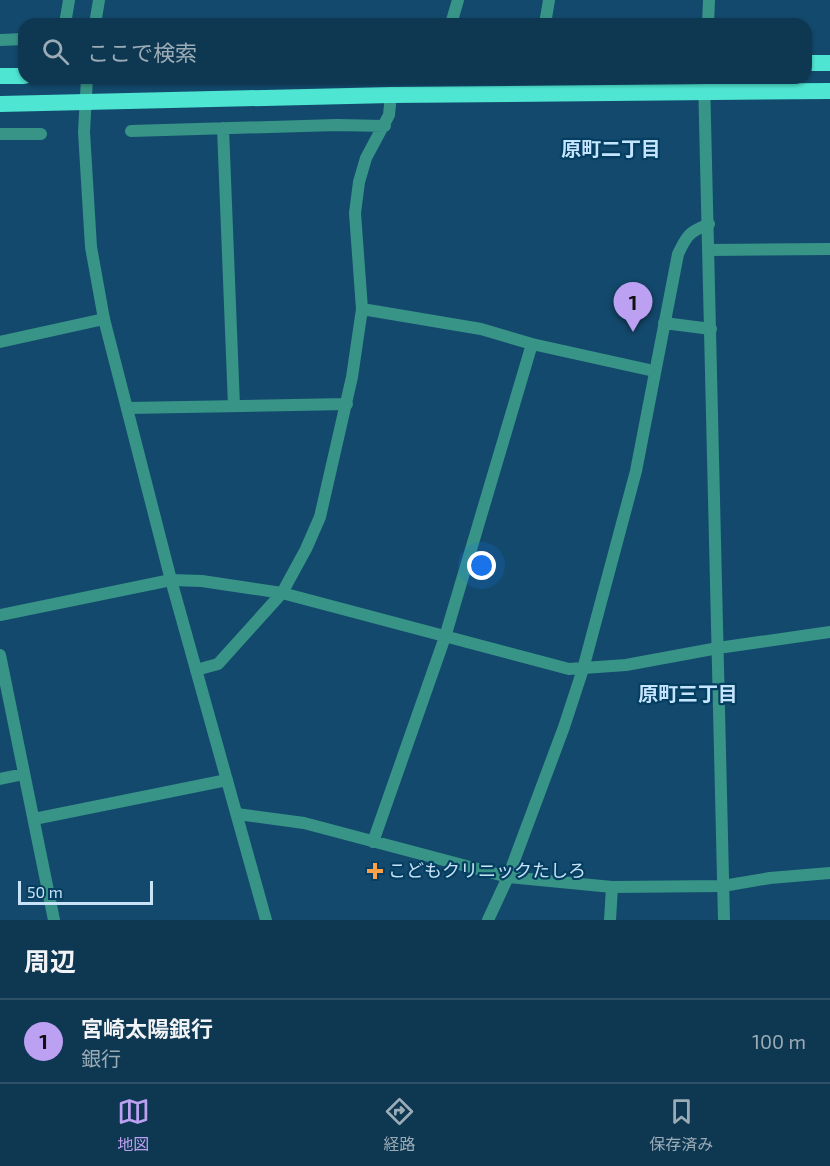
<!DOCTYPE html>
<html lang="ja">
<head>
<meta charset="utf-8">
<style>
	:root { --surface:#0e3751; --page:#173f58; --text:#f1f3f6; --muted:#9bacb7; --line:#2e5168; --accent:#bca0f2 }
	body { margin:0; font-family:"Exo 2","Noto Sans JP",sans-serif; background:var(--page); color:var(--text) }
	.scale { position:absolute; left:18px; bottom:15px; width:135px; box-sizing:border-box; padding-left:6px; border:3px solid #c8e2f7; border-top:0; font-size:16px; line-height:21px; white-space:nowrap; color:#c8e2f7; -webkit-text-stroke:4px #043e60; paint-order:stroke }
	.you { position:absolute; left:482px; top:566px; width:21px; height:21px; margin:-15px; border:4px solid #fff; border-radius:50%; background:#1a73e8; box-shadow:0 0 0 9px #1a73e833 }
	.badge { display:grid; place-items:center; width:39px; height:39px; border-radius:50%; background:var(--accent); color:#111; font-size:20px; font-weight:700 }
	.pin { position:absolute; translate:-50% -50px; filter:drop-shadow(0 2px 3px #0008) }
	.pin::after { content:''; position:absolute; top:32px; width:21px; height:18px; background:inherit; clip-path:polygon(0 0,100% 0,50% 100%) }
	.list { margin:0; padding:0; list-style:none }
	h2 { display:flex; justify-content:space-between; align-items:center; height:78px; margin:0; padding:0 24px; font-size:26px }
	h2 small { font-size:20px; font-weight:400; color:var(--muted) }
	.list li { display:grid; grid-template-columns:39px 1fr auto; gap:18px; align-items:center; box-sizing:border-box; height:84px; padding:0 24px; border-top:2px solid var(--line) }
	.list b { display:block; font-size:22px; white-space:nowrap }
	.list p { margin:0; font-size:20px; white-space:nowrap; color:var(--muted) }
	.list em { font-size:20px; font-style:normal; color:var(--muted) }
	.icon { flex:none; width:33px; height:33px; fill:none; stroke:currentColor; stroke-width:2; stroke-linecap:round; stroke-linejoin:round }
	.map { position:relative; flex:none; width:830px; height:920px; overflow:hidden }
	.search { position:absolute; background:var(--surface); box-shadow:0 2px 4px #0004; left:18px; right:18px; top:18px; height:66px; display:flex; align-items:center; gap:15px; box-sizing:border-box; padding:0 21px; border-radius:18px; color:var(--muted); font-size:22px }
	.sheet { height:162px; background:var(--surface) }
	nav { display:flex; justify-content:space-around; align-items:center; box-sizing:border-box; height:84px; border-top:2px solid var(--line); background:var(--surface); font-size:16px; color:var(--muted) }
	nav a { display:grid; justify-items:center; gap:3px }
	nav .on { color:var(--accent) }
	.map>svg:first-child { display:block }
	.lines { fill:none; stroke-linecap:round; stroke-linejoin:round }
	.minor { stroke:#379487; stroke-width:12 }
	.tertiary { stroke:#379487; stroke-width:12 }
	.trunk { stroke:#4ee6d2; stroke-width:16 }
	.poi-dot { fill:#f8a14a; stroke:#043e60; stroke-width:2 }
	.labels { text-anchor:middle; stroke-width:4.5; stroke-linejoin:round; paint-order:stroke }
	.poi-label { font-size:18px; fill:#c8e2f7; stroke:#043e60; text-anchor:start }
	.neighbourhood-label { font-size:20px; font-weight:bold; fill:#c5e5ff; stroke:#043e60 }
</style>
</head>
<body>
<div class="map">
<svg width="830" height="920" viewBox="0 0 830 920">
	<rect width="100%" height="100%" fill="#13496c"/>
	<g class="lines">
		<!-- minor -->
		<path class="minor" d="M 65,24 L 69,0
			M 451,24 L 458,0
			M 545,24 L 549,0
			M 0,40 L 24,39
			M 223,128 L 234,406
			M 131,131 L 337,125 L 385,126
			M 0,134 L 41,134
			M 710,250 L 830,249
			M 362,309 L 481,329 L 532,344 L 654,371
			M 664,323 L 711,329
			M 0,342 L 104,319
			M 127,408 L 347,404
			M 0,615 L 171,580 L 202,581 L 282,593 L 569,669 L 626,665 L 718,648 L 830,632
			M 0,655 L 54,920
			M 196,670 L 218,664 L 282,593 L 306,549 L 320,517 L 352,377 L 362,309 L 355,213 L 359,182 L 366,158 L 389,115 L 391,95
			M 0,779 L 24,774
			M 237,814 L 304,823 L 508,877 L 612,887 L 723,886 L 770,878 L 830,873
			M 34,819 L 227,780
			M 373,842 L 445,637 L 532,344
			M 488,920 L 508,877 L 564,727 L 583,669 L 636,471 L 678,254 C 687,235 689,232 709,224
			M 610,920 L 612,887"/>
		<!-- tertiary -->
		<path class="tertiary" d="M 95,24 L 99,0
			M 708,24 L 709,0
			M 87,78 L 84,132 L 91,247 L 104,319 L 171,580 L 266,920
			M 704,78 L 724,920"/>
		<!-- trunk -->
		<path class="trunk" d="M 806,63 L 830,63
			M 0,76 L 24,76
			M 0,104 L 391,95 L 830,91"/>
	</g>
	<!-- markers -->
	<path class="poi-dot" d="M372 862h6v6h6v6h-6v6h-6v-6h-6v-6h6z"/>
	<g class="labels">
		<!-- poi labels -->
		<g class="poi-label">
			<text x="388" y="877">こどもクリニックたしろ</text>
		</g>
		<!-- neighbourhood labels -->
		<g class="neighbourhood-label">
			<text x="611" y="156">原町二丁目</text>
			<text x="688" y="701">原町三丁目</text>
		</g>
	</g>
</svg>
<div class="scale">50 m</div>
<div class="you"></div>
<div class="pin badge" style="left:633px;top:332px">1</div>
<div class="search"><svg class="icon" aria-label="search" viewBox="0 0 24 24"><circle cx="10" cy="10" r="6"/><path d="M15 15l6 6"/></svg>ここで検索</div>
</div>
<section class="sheet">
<h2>周辺<small></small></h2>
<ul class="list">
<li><span class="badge">1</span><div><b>宮崎太陽銀行</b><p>銀行</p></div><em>100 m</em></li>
</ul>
</section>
<nav>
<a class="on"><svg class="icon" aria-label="map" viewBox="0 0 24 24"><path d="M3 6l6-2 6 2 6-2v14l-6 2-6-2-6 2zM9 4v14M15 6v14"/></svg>地図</a>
<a><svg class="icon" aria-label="directions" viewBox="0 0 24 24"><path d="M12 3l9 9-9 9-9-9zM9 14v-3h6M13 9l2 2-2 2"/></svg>経路</a>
<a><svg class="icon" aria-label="saved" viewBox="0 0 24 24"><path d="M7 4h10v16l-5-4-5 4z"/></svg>保存済み</a>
</nav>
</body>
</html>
